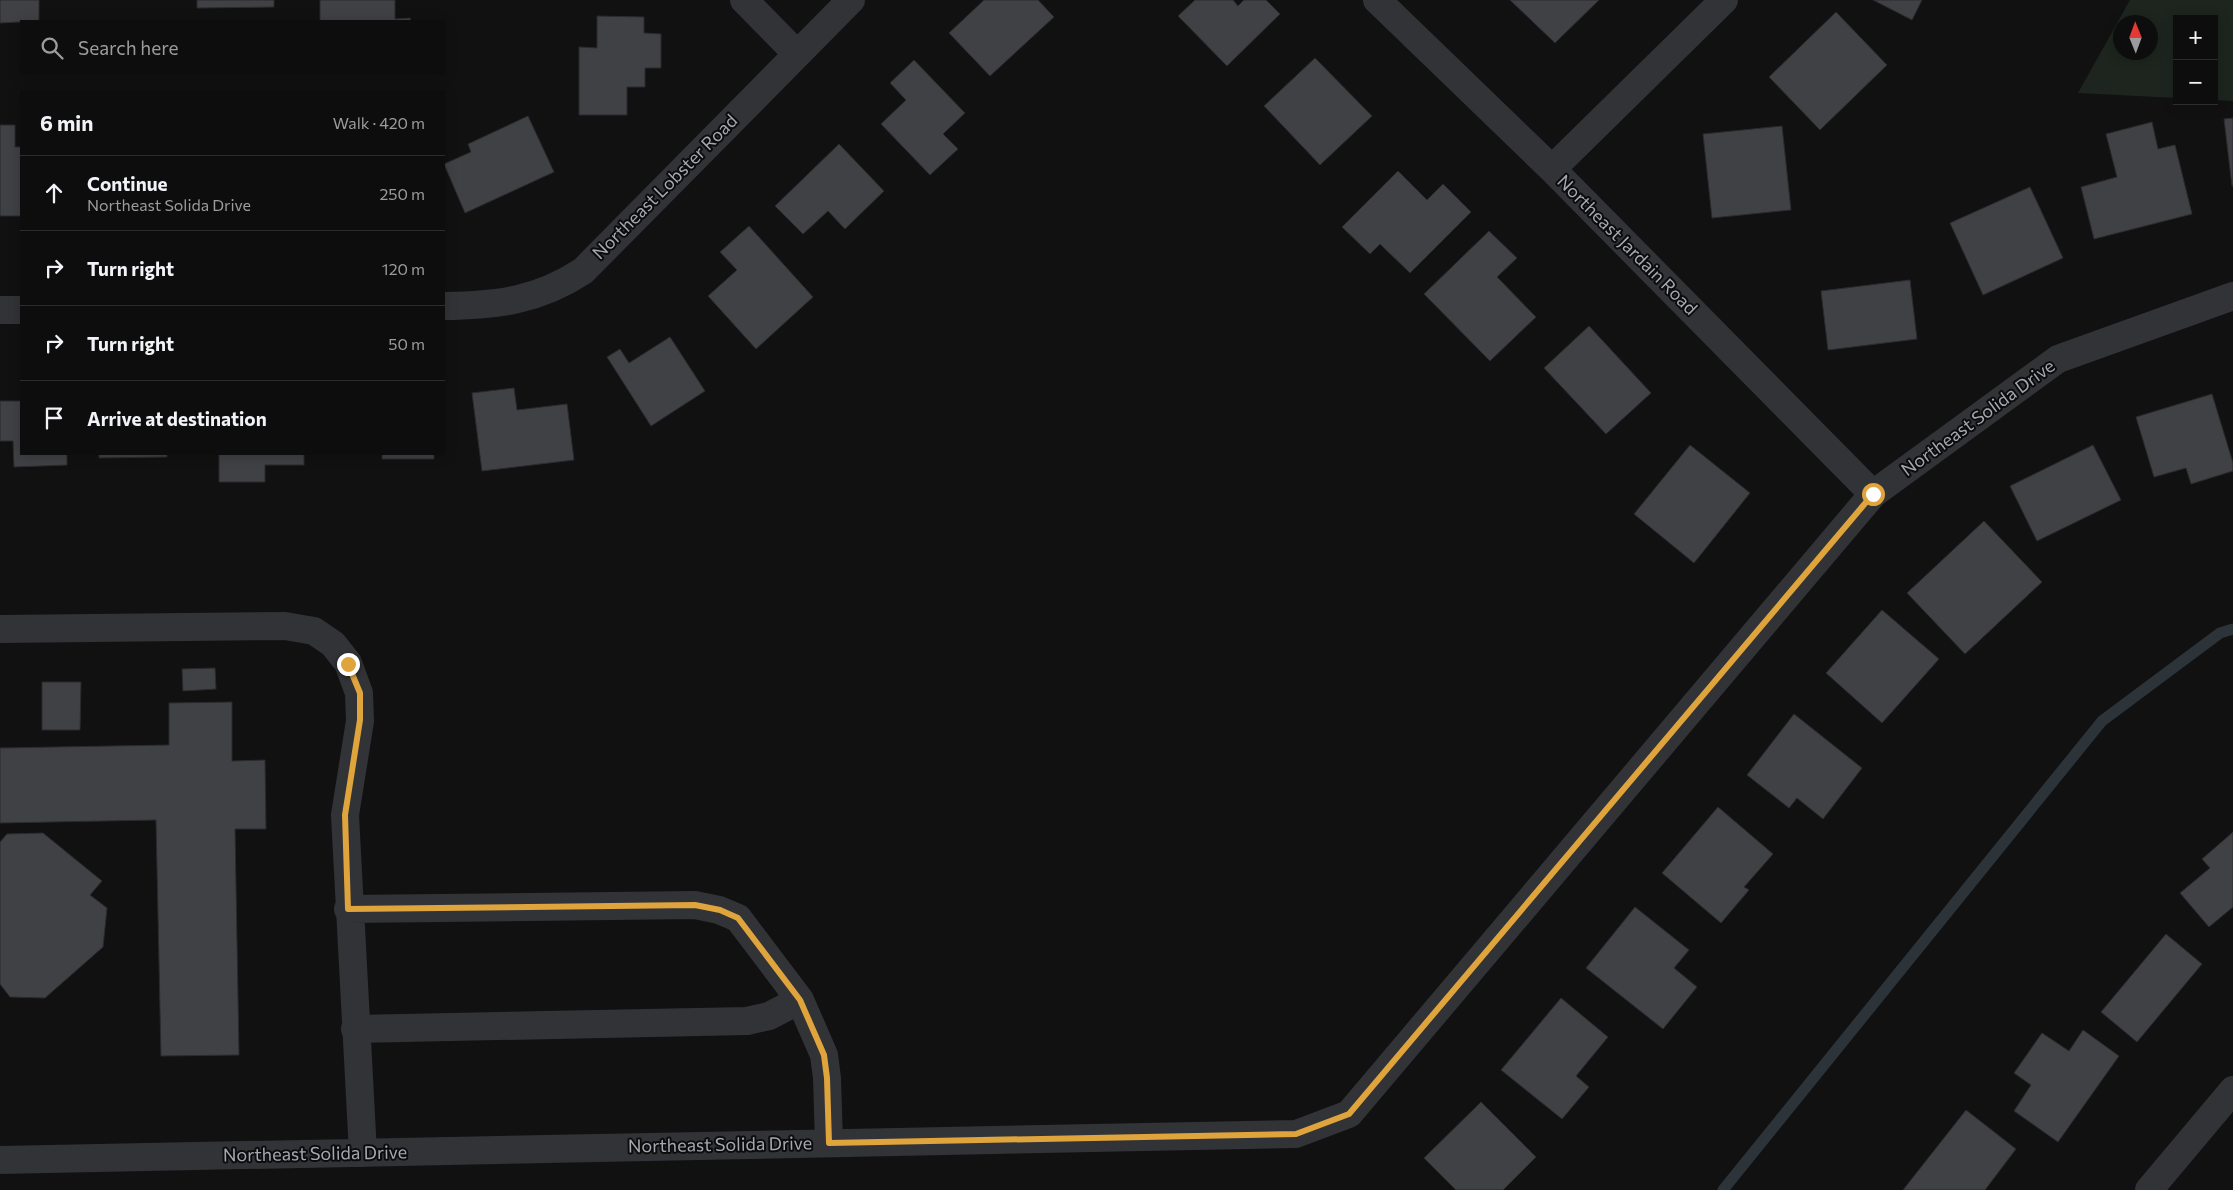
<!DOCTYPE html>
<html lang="en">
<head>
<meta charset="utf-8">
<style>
	:root { --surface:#0d0d0e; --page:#161617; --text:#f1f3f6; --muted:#9a9c9e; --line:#2d2d2e }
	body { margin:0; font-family:Commissioner,sans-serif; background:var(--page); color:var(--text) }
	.controls { position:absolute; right:15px; top:15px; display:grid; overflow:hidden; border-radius:0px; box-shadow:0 2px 12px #0003 }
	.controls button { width:45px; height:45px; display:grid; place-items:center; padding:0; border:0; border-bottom:1px solid var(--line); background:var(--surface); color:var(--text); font:25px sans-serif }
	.compass { position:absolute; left:2113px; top:15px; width:45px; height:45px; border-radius:50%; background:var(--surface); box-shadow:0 2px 12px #0003; rotate:359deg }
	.stop { position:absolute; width:15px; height:15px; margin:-11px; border:4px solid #dfa43c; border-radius:50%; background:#fff }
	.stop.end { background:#dfa43c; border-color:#fff; box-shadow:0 1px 5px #0008 }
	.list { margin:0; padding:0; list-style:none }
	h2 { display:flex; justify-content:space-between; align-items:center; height:65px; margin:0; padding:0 20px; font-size:21px }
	h2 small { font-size:16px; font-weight:400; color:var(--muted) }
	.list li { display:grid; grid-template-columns:32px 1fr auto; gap:15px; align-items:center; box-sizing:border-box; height:75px; padding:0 20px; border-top:1px solid var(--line) }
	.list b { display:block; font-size:19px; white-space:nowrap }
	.list p { margin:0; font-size:16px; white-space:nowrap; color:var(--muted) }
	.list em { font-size:16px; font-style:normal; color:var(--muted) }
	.icon { flex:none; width:28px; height:28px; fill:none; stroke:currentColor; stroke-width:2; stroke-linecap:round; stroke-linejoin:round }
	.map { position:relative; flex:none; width:2233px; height:1190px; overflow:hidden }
	.search { position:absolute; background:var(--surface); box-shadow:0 2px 12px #0003; left:20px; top:20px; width:425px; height:55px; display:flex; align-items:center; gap:12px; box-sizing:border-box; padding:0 18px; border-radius:0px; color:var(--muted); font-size:19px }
	.panel { position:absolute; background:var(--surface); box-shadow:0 2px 12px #0003; left:20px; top:90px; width:425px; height:365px; border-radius:0px }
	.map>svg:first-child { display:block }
	.green { fill:#1e251e; fill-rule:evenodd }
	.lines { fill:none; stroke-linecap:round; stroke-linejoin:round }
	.stream { stroke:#2c343a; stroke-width:11 }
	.building { fill:#404145; stroke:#2b2b2e }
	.minor { stroke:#323337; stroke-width:28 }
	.route { stroke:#dfa43c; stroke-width:6 }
	.labels { text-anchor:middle; stroke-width:4; stroke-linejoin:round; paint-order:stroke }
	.street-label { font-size:18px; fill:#a4a8b2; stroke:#0c0c0d }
</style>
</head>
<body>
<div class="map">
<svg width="2233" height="1190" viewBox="0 0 2233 1190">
	<rect width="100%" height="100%" fill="#111112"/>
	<!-- green -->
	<path class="green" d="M 2130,0 L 2233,0 L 2233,101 L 2214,100 L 2214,19 L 2177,19 L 2177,98 L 2078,93 ZM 2120,22 L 2150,22 L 2150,52 L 2120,52 Z"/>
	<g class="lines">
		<!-- stream -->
		<path class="stream" d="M 1723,1190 L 2102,721 L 2220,633 L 2233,629"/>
	</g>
	<!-- building -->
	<path class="building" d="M 0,0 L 39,0 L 39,21 L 0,23 Z
		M 197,0 L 274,0 L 274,7 L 197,8 Z
		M 320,0 L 395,0 L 395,19 L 410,18 L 411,21 L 320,21 Z
		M 984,0 L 1038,0 L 1054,17 L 990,76 L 949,33 Z
		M 1195,0 L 1233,0 L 1238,6 L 1244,0 L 1266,0 L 1280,14 L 1227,66 L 1178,16 Z
		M 1510,0 L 1599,0 L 1555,43 Z
		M 1873,0 L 1922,0 L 1912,20 Z
		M 1836,12 L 1887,65 L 1820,130 L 1769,77 Z
		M 597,16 L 644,17 L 644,33 L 661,34 L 661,68 L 645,68 L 645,87 L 627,87 L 627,115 L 579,115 L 579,47 L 597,48 Z
		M 1315,58 L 1372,116 L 1320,165 L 1264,106 Z
		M 914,60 L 965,113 L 943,134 L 958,149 L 930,175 L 881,124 L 906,100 L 890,83 Z
		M 528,116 L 554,172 L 465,213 L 444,164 L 471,152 L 468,144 Z
		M 2233,118 L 2233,186 L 2232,186 L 2224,119 Z
		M 2152,122 L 2158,149 L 2175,145 L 2192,214 L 2094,239 L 2081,187 L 2117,177 L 2106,134 Z
		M 0,125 L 15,125 L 15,147 L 21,147 L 21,216 L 0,216 Z
		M 1782,126 L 1791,210 L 1712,218 L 1703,134 Z
		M 839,144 L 884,191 L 845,229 L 828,211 L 803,234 L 775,206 Z
		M 1398,171 L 1427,200 L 1443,184 L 1471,212 L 1410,273 L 1380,244 L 1370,254 L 1342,227 Z
		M 2030,187 L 2063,258 L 1983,295 L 1950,223 Z
		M 749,226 L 813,297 L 756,349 L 708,296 L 737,270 L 720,252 Z
		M 1489,231 L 1517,258 L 1497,277 L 1536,317 L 1490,361 L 1424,294 Z
		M 1910,280 L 1917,339 L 1828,350 L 1821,291 Z
		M 1589,326 L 1651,393 L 1606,434 L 1544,368 Z
		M 670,337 L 705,391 L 651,426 L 607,357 L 620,349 L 629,363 Z
		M 514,388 L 517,410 L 567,404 L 574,460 L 482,471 L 472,393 Z
		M 2212,394 L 2233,463 L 2233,471 L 2191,484 L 2186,468 L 2154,477 L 2136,417 Z
		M 0,401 L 21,401 L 21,454 L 67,454 L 67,465 L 14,467 L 13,441 L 0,441 Z
		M 1690,445 L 1750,493 L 1694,563 L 1634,514 Z
		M 2093,445 L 2121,500 L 2037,541 L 2010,486 Z
		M 99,454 L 167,454 L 167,457 L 99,458 Z
		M 219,454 L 304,454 L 304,465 L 265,465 L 265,482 L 219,482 Z
		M 382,454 L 434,454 L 434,459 L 382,459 Z
		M 1984,521 L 2042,582 L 1965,654 L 1907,593 Z
		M 1882,610 L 1939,659 L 1882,723 L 1826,673 Z
		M 215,668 L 216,689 L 183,691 L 182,669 Z
		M 42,682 L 81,682 L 80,730 L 42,730 Z
		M 232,702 L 232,761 L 265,760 L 266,829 L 235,829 L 239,1055 L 161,1056 L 156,820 L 0,823 L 0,748 L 169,745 L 169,703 Z
		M 1794,714 L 1862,768 L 1823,819 L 1797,798 L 1789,808 L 1747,775 Z
		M 1718,807 L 1773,854 L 1744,887 L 1749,890 L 1721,923 L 1662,873 Z
		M 2233,832 L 2233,907 L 2209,927 L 2180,893 L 2210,868 L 2202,859 Z
		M 43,833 L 102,881 L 90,895 L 107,908 L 103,947 L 45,998 L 10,997 L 0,984 L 0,842 L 7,834 Z
		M 1635,907 L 1689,950 L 1674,968 L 1697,987 L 1663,1029 L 1586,968 Z
		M 2166,934 L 2202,964 L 2137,1042 L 2101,1012 Z
		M 1561,998 L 1608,1037 L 1576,1076 L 1589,1087 L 1562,1119 L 1501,1070 Z
		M 2083,1030 L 2119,1056 L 2058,1142 L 2014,1111 L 2031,1085 L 2014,1073 L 2042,1033 L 2069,1051 Z
		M 1481,1102 L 1536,1157 L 1503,1190 L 1456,1190 L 1424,1158 Z
		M 1966,1110 L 2016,1149 L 1985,1190 L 1903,1190 Z"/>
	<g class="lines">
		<!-- minor -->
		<path class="minor" d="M 744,0 L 797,54
			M 1377,0 L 1552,169 L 1873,494
			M 1552,169 L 1724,0
			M 444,306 C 498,305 537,301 583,271 L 851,0
			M 0,310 L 21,310
			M 0,629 L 285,626 L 314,631 L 333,644 L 348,663 L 359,693 L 360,721 L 345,815 L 363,1153
			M 348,909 L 695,905 L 719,910 L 738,918 L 800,1000 L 824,1055 L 827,1078 L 829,1143
			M 355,1029 L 747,1021 L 769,1016 L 800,1000
			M 0,1160 L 1296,1134 L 1349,1114 L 1873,494 L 2058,359 L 2233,296
			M 2149,1190 L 2233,1090"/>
	</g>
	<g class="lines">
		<!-- route -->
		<path class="route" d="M 348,664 L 360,693 L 360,720 L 345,815 L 348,909 L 695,905 L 720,910 L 738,918 L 800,1000 L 824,1055 L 827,1078 L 829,1143 L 1296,1134 L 1349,1114 L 1873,494"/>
	</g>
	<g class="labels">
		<!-- street labels -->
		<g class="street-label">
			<text transform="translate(665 187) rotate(-45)" y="6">Northeast Lobster Road</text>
			<text transform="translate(1627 245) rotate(45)" y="6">Northeast Jardain Road</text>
			<text transform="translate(1978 418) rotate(-36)" y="6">Northeast Solida Drive</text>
			<text transform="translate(720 1145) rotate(-1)" y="6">Northeast Solida Drive</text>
			<text transform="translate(315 1154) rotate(-1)" y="6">Northeast Solida Drive</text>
		</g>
	</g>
</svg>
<div class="controls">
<button>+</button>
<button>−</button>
</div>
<svg class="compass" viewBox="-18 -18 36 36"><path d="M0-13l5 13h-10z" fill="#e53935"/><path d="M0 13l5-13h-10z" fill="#9a9c9e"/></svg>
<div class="stop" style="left:1873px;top:494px"></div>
<div class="stop end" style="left:348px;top:664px"></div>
<div class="search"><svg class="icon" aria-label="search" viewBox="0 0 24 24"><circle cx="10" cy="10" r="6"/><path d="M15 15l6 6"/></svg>Search here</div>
<section class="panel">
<h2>6 min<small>Walk · 420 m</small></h2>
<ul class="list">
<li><svg class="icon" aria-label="ahead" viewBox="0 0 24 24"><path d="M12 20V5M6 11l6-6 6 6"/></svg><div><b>Continue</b><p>Northeast Solida Drive</p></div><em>250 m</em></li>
<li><svg class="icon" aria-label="right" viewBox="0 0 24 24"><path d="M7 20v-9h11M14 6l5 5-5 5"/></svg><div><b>Turn right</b></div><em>120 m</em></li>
<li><svg class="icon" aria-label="right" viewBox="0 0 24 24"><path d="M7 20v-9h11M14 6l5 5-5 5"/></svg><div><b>Turn right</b></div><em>50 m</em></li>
<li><svg class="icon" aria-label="arrive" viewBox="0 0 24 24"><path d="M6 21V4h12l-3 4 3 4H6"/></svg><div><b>Arrive at destination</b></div></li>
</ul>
</section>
</div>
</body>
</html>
